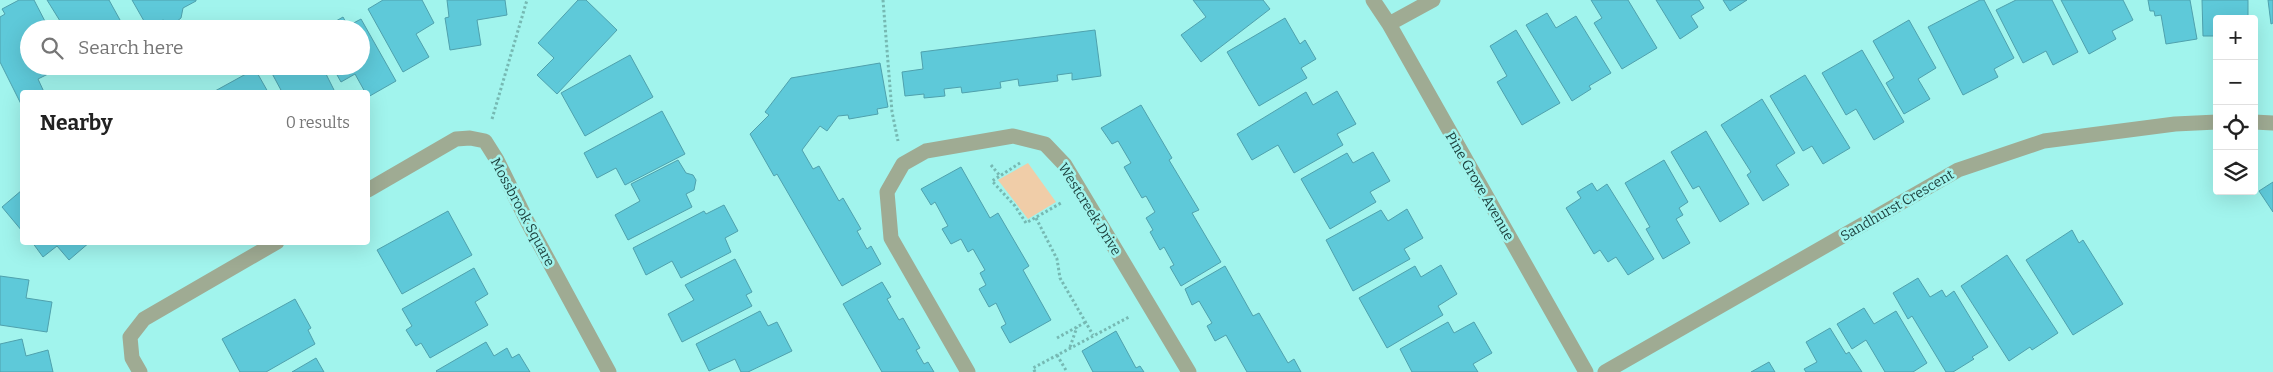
<!DOCTYPE html>
<html lang="en">
<head>
<meta charset="utf-8">
<style>
	:root { --surface:#fff; --page:#f6f6f6; --text:#222; --muted:#767676; --line:#e0e0e0 }
	body { margin:0; font-family:Bitter,serif; background:var(--page); color:var(--text) }
	.controls { position:absolute; right:15px; top:15px; display:grid; overflow:hidden; border-radius:5px; box-shadow:0 5px 20px #0002 }
	.controls button { width:45px; height:45px; display:grid; place-items:center; padding:0; border:0; border-bottom:1px solid var(--line); background:var(--surface); color:var(--text); font:25px sans-serif }
	.list { margin:0; padding:0; list-style:none }
	h2 { display:flex; justify-content:space-between; align-items:center; height:65px; margin:0; padding:0 20px; font-size:21px }
	h2 small { font-size:16px; font-weight:400; color:var(--muted) }
	.icon { flex:none; width:28px; height:28px; fill:none; stroke:currentColor; stroke-width:2; stroke-linecap:round; stroke-linejoin:round }
	.map { position:relative; flex:none; width:2273px; height:372px; overflow:hidden }
	.search { position:absolute; background:var(--surface); box-shadow:0 5px 20px #0002; left:20px; top:20px; width:350px; height:55px; display:flex; align-items:center; gap:12px; box-sizing:border-box; padding:0 18px; border-radius:28px; color:var(--muted); font-size:19px }
	.panel { position:absolute; background:var(--surface); box-shadow:0 5px 20px #0002; left:20px; top:90px; width:350px; height:155px; border-radius:5px }
	.map>svg:first-child { display:block }
	.green { fill:#f0cda8 }
	.building { fill:#5ec9d9; stroke:#4fa1ad }
	.lines { fill:none; stroke-linecap:round; stroke-linejoin:round }
	.path { stroke:#76b9b3; stroke-width:3; stroke-dasharray:2.5 2.5; stroke-linecap:butt }
	.minor { stroke:#9fab93; stroke-width:15 }
	.labels { text-anchor:middle; stroke-width:5; stroke-linejoin:round; paint-order:stroke }
	.street-label { font-size:14px; fill:#1c3f3c; stroke:#a1f4ed }
</style>
</head>
<body>
<div class="map">
<svg width="2273" height="372" viewBox="0 0 2273 372">
	<rect width="100%" height="100%" fill="#a1f4ed"/>
	<!-- green -->
	<path class="green" d="M 1028,163 L 1056,202 L 1028,219 L 998,180 Z"/>
	<!-- building -->
	<path class="building" d="M 19,0 L 34,0 L 49,29 L 29,29 L 29,66 L 64,66 L 38,79 L 44,92 L 22,92 L 22,106 L 0,62 L 0,17 L 5,14 L 2,9 Z
		M 47,0 L 109,0 L 125,29 L 65,29 Z
		M 132,0 L 196,0 L 196,1 L 183,8 L 181,18 L 176,22 L 170,23 L 163,20 L 148,28 Z
		M 383,0 L 422,0 L 434,23 L 416,34 L 429,57 L 403,72 L 368,9 Z
		M 447,0 L 505,0 L 507,15 L 477,20 L 481,45 L 450,50 L 445,18 L 449,17 Z
		M 578,0 L 586,0 L 617,30 L 557,94 L 537,75 L 554,58 L 538,43 Z
		M 1193,0 L 1263,0 L 1270,9 L 1201,62 L 1181,35 L 1206,17 Z
		M 1591,0 L 1628,0 L 1657,48 L 1622,69 L 1594,23 L 1602,18 Z
		M 1656,0 L 1699,0 L 1704,8 L 1691,16 L 1698,27 L 1680,39 Z
		M 1723,0 L 1747,0 L 1730,11 Z
		M 1980,0 L 1984,0 L 2014,58 L 1994,69 L 1998,77 L 1963,95 L 1928,27 Z
		M 2016,0 L 2052,0 L 2078,52 L 2053,65 L 2046,51 L 2023,63 L 1996,10 Z
		M 2061,0 L 2123,0 L 2133,20 L 2112,31 L 2116,39 L 2089,54 Z
		M 2148,0 L 2190,0 L 2197,39 L 2166,44 L 2161,15 L 2155,16 L 2154,11 L 2150,11 Z
		M 2202,0 L 2248,0 L 2248,19 L 2217,19 L 2217,36 L 2203,36 Z
		M 2268,0 L 2273,0 L 2273,23 L 2271,24 Z
		M 1547,13 L 1556,28 L 1576,16 L 1611,73 L 1589,86 L 1591,89 L 1572,101 L 1526,25 Z
		M 343,17 L 348,26 L 361,19 L 396,81 L 368,97 L 368,92 L 365,92 L 355,74 L 341,82 L 332,66 L 361,66 L 361,29 L 322,29 Z
		M 1285,18 L 1300,44 L 1305,40 L 1316,59 L 1301,68 L 1307,78 L 1259,106 L 1227,52 Z
		M 1909,20 L 1936,68 L 1918,79 L 1930,99 L 1904,114 L 1886,83 L 1894,78 L 1873,41 Z
		M 1095,30 L 1101,76 L 1072,80 L 1072,73 L 1057,75 L 1058,81 L 1019,86 L 1018,79 L 1000,82 L 1001,88 L 962,93 L 961,87 L 944,89 L 945,96 L 924,98 L 924,94 L 905,96 L 902,72 L 923,69 L 921,52 Z
		M 1516,30 L 1560,103 L 1522,125 L 1497,82 L 1507,76 L 1490,46 Z
		M 1862,50 L 1904,122 L 1874,140 L 1856,109 L 1846,115 L 1822,73 Z
		M 630,55 L 653,97 L 585,136 L 561,93 Z
		M 880,63 L 888,107 L 877,109 L 878,114 L 849,119 L 848,115 L 838,116 L 827,131 L 820,126 L 802,150 L 813,169 L 819,166 L 839,201 L 843,198 L 861,229 L 857,231 L 867,249 L 871,246 L 881,264 L 842,286 L 777,174 L 774,176 L 750,134 L 769,115 L 765,112 L 791,78 Z
		M 268,66 L 322,66 L 335,92 L 282,92 Z
		M 255,69 L 268,92 L 216,92 L 215,91 Z
		M 1805,75 L 1850,148 L 1823,164 L 1812,146 L 1803,151 L 1770,96 Z
		M 1337,91 L 1356,124 L 1337,134 L 1343,145 L 1294,173 L 1278,145 L 1252,160 L 1237,134 L 1306,92 L 1313,105 Z
		M 1762,99 L 1795,153 L 1776,165 L 1789,185 L 1763,201 L 1747,175 L 1751,172 L 1721,125 Z
		M 1141,105 L 1172,158 L 1169,160 L 1199,210 L 1192,213 L 1221,262 L 1181,286 L 1170,267 L 1174,265 L 1164,247 L 1160,250 L 1150,232 L 1153,230 L 1146,218 L 1155,212 L 1146,196 L 1142,198 L 1124,167 L 1131,163 L 1118,141 L 1112,144 L 1101,128 Z
		M 662,111 L 685,154 L 625,185 L 616,168 L 597,178 L 584,153 Z
		M 1706,131 L 1749,204 L 1720,222 L 1699,186 L 1693,189 L 1671,152 Z
		M 1373,152 L 1390,181 L 1370,192 L 1376,202 L 1330,229 L 1301,179 L 1347,153 L 1353,163 Z
		M 678,160 L 686,173 L 693,175 L 696,180 L 694,190 L 686,194 L 692,207 L 628,240 L 615,215 L 640,201 L 631,184 Z
		M 1664,160 L 1688,202 L 1679,208 L 1683,215 L 1676,219 L 1690,243 L 1663,259 L 1646,229 L 1650,227 L 1625,183 Z
		M 961,167 L 990,218 L 998,213 L 1029,266 L 1023,270 L 1051,320 L 1010,343 L 1001,327 L 1006,324 L 996,303 L 989,307 L 979,289 L 986,285 L 980,273 L 985,270 L 973,249 L 968,252 L 961,239 L 951,244 L 942,229 L 948,226 L 935,202 L 931,205 L 921,189 Z
		M 2273,182 L 2273,212 L 2259,191 Z
		M 1592,183 L 1597,191 L 1607,184 L 1654,259 L 1628,275 L 1616,257 L 1608,262 L 1600,250 L 1594,254 L 1566,208 L 1581,198 L 1577,192 Z
		M 22,190 L 22,231 L 2,207 Z
		M 724,205 L 738,231 L 725,238 L 731,252 L 681,278 L 672,261 L 646,275 L 633,248 L 704,211 L 706,214 Z
		M 1407,209 L 1423,238 L 1404,249 L 1410,259 L 1353,291 L 1326,240 L 1381,210 L 1388,221 Z
		M 448,211 L 472,255 L 402,294 L 377,250 Z
		M 2072,230 L 2079,243 L 2083,240 L 2123,304 L 2073,335 L 2026,260 Z
		M 32,242 L 90,242 L 69,260 L 57,246 L 43,257 Z
		M 2007,255 L 2058,333 L 2032,350 L 2030,347 L 2009,361 L 1961,286 Z
		M 735,259 L 752,292 L 746,295 L 752,306 L 682,342 L 668,314 L 694,300 L 685,285 Z
		M 1441,265 L 1457,294 L 1438,306 L 1443,315 L 1387,348 L 1359,298 L 1415,266 L 1421,277 Z
		M 1225,266 L 1253,316 L 1259,313 L 1288,363 L 1294,359 L 1301,372 L 1247,372 L 1226,335 L 1215,341 L 1207,326 L 1212,323 L 1199,301 L 1192,305 L 1185,289 Z
		M 474,268 L 488,294 L 475,302 L 488,325 L 430,358 L 421,343 L 416,346 L 406,330 L 412,326 L 402,309 Z
		M 0,276 L 29,280 L 26,298 L 52,302 L 47,332 L 0,325 Z
		M 1918,278 L 1930,297 L 1942,290 L 1946,297 L 1954,291 L 1988,347 L 1972,357 L 1974,359 L 1953,372 L 1946,372 L 1912,316 L 1908,319 L 1893,293 Z
		M 882,282 L 891,297 L 887,299 L 899,320 L 903,318 L 920,348 L 916,350 L 924,364 L 928,362 L 934,372 L 882,372 L 843,304 Z
		M 295,299 L 311,328 L 308,330 L 315,344 L 266,372 L 240,372 L 222,339 Z
		M 1864,308 L 1874,324 L 1896,311 L 1927,363 L 1913,372 L 1885,372 L 1866,340 L 1852,349 L 1837,324 Z
		M 760,311 L 768,326 L 777,322 L 792,351 L 748,372 L 741,372 L 735,359 L 709,371 L 696,344 Z
		M 1448,322 L 1454,333 L 1474,322 L 1492,353 L 1473,364 L 1478,372 L 1412,372 L 1400,349 Z
		M 1830,328 L 1846,354 L 1849,352 L 1862,372 L 1806,372 L 1804,369 L 1817,362 L 1806,342 Z
		M 1116,331 L 1136,368 L 1140,366 L 1144,372 L 1093,372 L 1082,351 Z
		M 22,339 L 26,356 L 48,350 L 53,372 L 0,372 L 0,344 Z
		M 486,342 L 494,356 L 507,348 L 512,358 L 519,354 L 530,372 L 437,372 L 436,371 Z
		M 316,358 L 324,372 L 292,372 Z
		M 1769,362 L 1775,372 L 1751,372 Z"/>
	<g class="lines">
		<!-- path -->
		<path class="path" d="M 883,0 L 892,112 L 898,141
			M 492,119 L 527,0
			M 1020,163 L 992,181 L 1015,206 L 1026,223 L 1061,203
			M 991,165 L 1000,176
			M 1036,218 L 1057,259 L 1060,278 L 1093,335
			M 1057,338 L 1086,322
			M 1070,347 L 1077,327
			M 1057,355 L 1067,372
			M 1035,372 L 1033,368 L 1129,317"/>
		<!-- minor -->
		<path class="minor" d="M 1373,0 L 1389,24 L 1586,372
			M 1389,24 L 1433,0
			M 2254,122 L 2273,123
			M 368,190 L 456,139 L 470,138 L 485,141 L 497,160 L 527,221 L 609,372
			M 140,372 L 132,358 L 130,337 L 144,319 L 277,242
			M 968,372 L 891,238 L 887,192 L 903,164 L 926,151 L 1013,136 L 1045,144 L 1065,165 L 1189,372
			M 1605,372 L 1958,170 L 2044,141 L 2175,124 L 2217,122"/>
	</g>
	<g class="labels">
		<!-- street labels -->
		<g class="street-label">
			<text transform="translate(1480 186) rotate(60)" y="5">Pine Grove Avenue</text>
			<text transform="translate(1897 205) rotate(-30)" y="5">Sandhurst Crescent</text>
			<text transform="translate(1090 209) rotate(58)" y="5">Westcreek Drive</text>
			<text transform="translate(523 212) rotate(62)" y="5">Mossbrook Square</text>
		</g>
	</g>
</svg>
<div class="controls">
<button>+</button>
<button>−</button>
<button><svg class="icon" aria-label="locate" viewBox="0 0 24 24"><circle cx="12" cy="12" r="6"/><path d="M12 2v4M12 18v4M2 12h4M18 12h4"/></svg></button>
<button><svg class="icon" aria-label="layers" viewBox="0 0 24 24"><path d="M12 4l9 5-9 5-9-5zM3 14l9 5 9-5"/></svg></button>
</div>
<div class="search"><svg class="icon" aria-label="search" viewBox="0 0 24 24"><circle cx="10" cy="10" r="6"/><path d="M15 15l6 6"/></svg>Search here</div>
<section class="panel">
<h2>Nearby<small>0 results</small></h2>
<ul class="list">
</ul>
</section>
</div>
</body>
</html>
